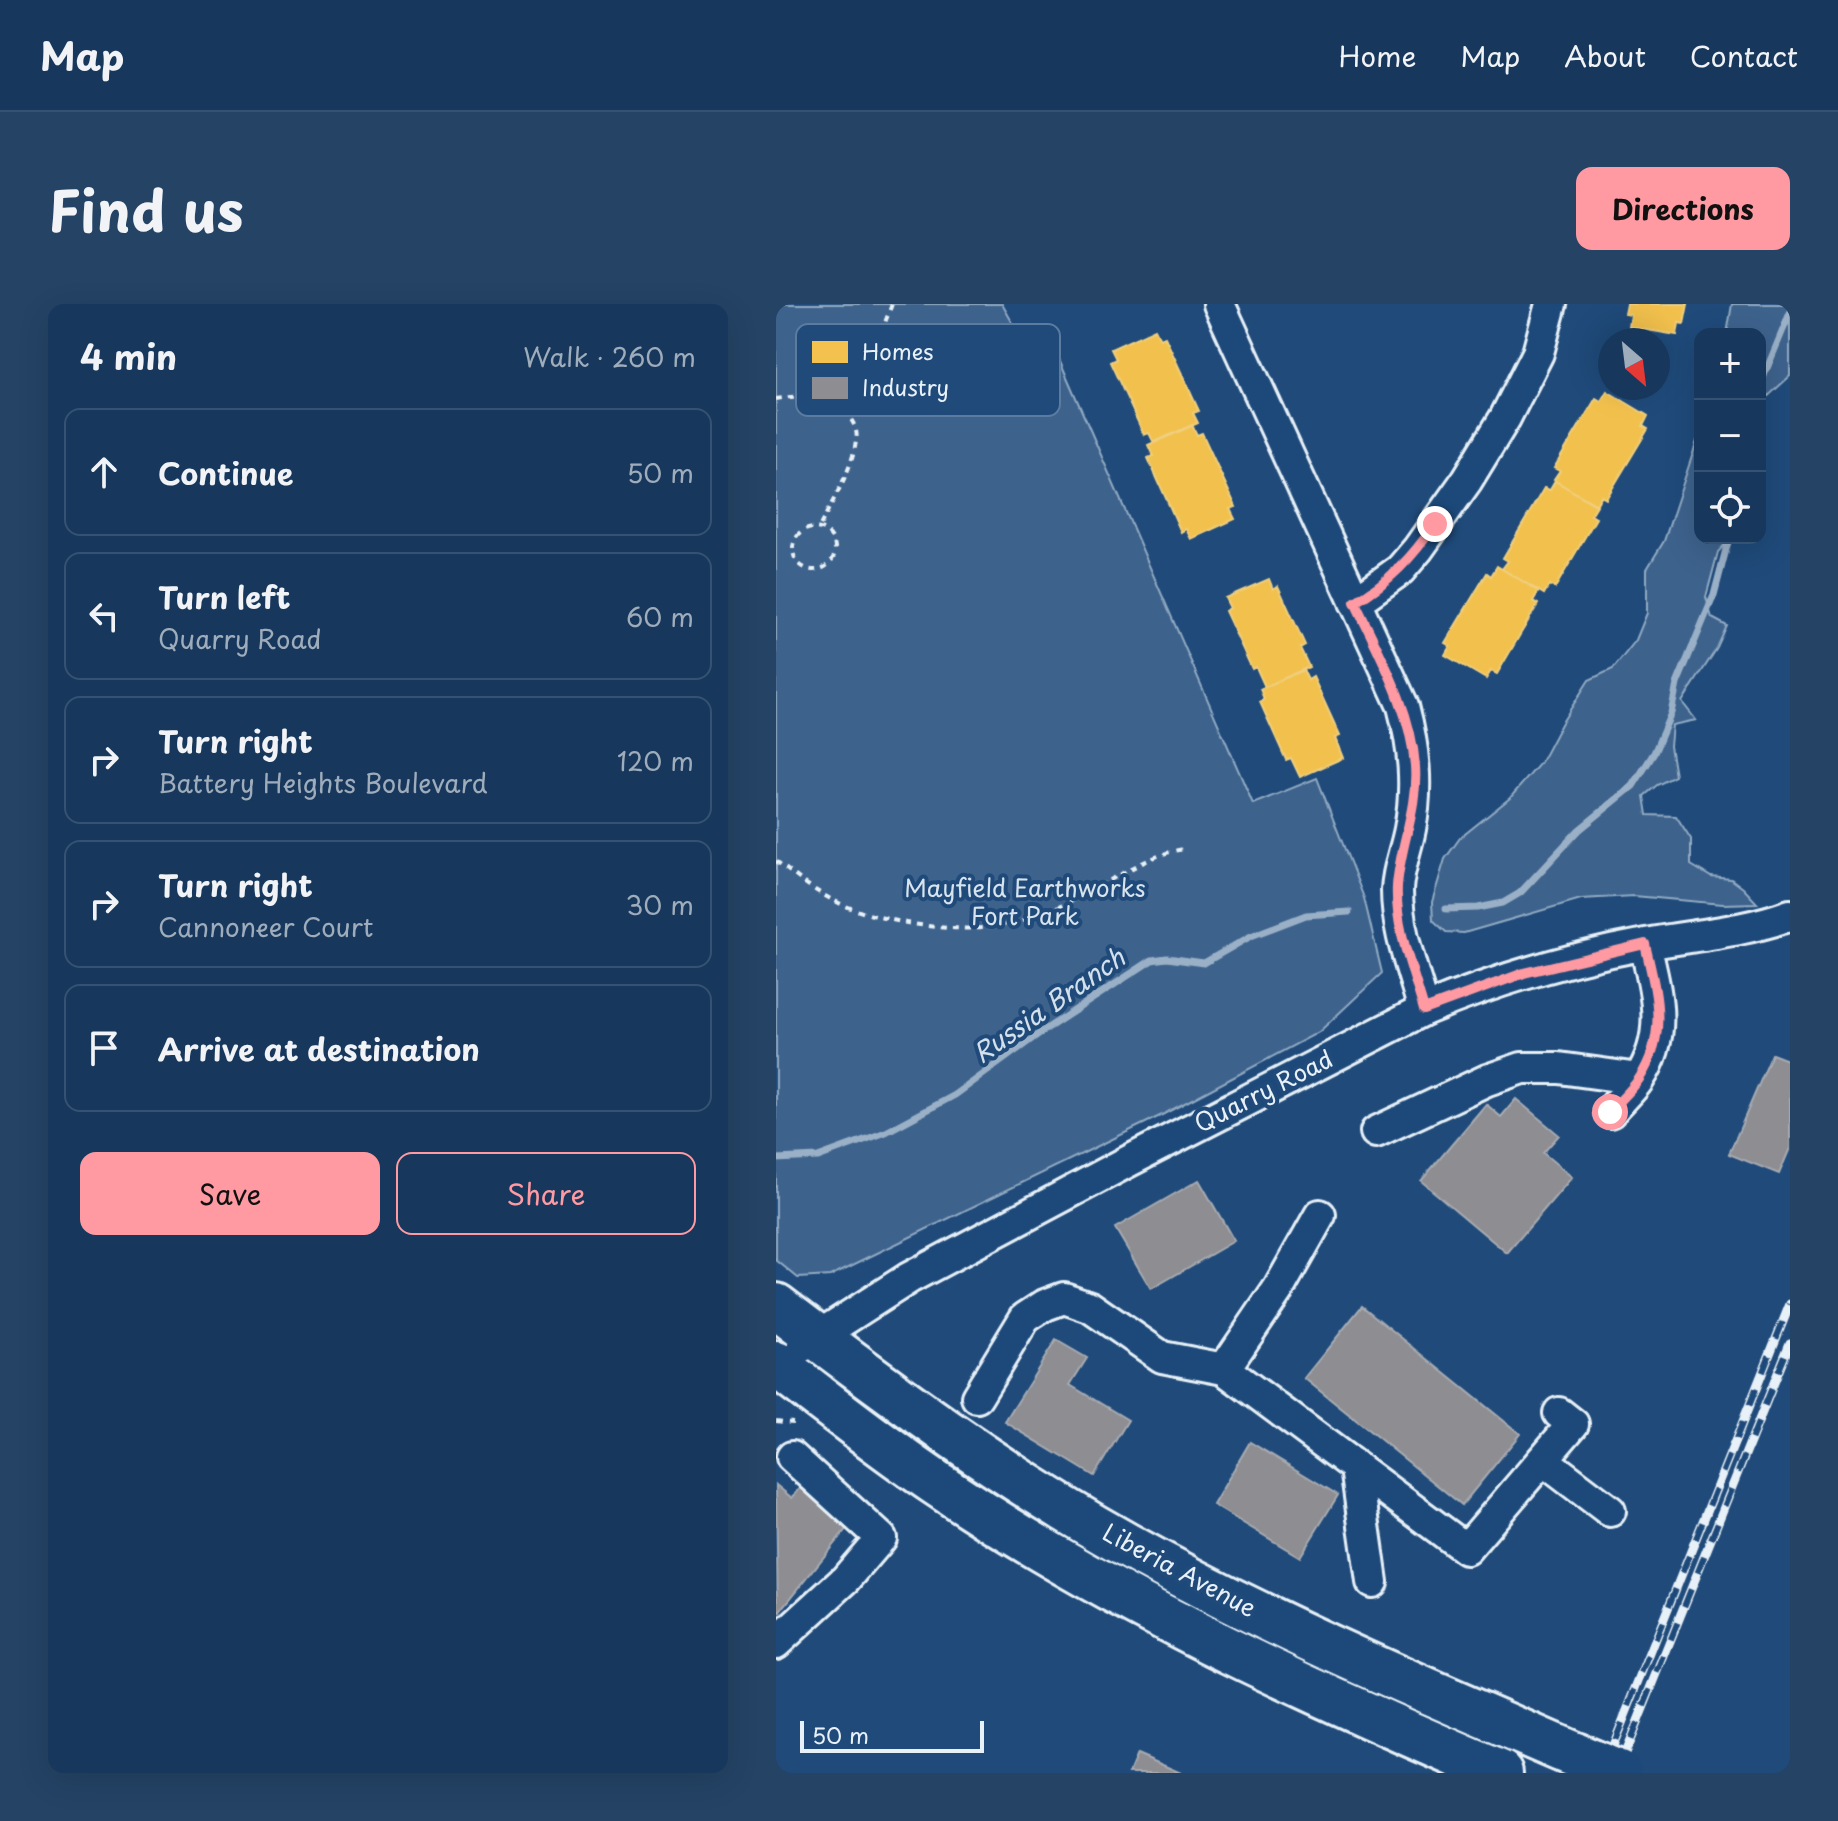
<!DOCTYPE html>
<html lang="en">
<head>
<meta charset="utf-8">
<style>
	:root { --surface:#17385c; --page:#244365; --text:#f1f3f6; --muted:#9eacbb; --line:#365272; --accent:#ff9aa2 }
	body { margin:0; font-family:"Playpen Sans",sans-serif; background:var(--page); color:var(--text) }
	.controls { position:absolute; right:24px; top:24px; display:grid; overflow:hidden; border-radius:16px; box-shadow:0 8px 32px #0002 }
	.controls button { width:72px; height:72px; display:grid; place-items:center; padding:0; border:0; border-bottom:2px solid var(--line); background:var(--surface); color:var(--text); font:40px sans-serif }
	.compass { position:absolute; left:822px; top:24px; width:72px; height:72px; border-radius:50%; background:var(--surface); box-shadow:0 8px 32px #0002; rotate:152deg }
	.scale { position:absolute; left:24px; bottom:20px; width:184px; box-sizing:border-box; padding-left:8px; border:4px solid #e8f1f8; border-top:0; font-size:22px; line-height:28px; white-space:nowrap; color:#e8f1f8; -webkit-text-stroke:6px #1f4a7a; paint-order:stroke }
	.stop { position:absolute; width:24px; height:24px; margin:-18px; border:6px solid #ff9aa2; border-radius:50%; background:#fff }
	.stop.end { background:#ff9aa2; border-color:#fff; box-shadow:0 2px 8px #0008 }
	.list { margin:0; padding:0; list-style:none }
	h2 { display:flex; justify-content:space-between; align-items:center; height:104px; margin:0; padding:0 32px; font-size:34px }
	h2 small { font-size:26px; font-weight:400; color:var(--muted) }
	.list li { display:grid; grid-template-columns:52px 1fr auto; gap:24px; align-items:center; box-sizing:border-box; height:128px; margin:0 16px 16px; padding:0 16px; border:2px solid var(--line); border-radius:16px }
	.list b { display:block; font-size:30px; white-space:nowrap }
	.list p { margin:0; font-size:26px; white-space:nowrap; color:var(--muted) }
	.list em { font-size:26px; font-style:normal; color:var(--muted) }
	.actions { display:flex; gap:16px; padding:24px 32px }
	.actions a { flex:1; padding:18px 0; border:2px solid var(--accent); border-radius:16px; text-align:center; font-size:28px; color:var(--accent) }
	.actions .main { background:var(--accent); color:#111 }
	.icon { flex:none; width:44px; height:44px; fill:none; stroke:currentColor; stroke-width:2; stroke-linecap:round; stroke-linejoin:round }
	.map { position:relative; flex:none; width:1014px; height:1469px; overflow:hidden; border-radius:16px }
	header { display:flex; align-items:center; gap:48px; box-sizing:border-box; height:112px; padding:0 40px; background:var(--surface); border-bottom:2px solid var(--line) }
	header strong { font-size:38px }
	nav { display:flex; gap:44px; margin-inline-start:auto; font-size:28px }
	.intro { display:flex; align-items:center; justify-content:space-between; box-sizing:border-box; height:192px; padding:0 48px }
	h1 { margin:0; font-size:56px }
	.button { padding:20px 36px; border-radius:16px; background:var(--accent); color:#111; font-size:28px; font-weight:700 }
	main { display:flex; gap:48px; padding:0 48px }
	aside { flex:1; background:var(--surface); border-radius:16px; box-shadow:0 8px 32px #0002 }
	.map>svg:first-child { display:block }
	.green { fill:#3c628c; stroke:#92aac2; stroke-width:2 }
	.homes { fill:#f2c14e; stroke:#efcf81; stroke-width:2 }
	.industry { fill:#8d8d92; stroke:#a8abb1; stroke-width:2 }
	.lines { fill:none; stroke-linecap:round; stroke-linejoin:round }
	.stream { stroke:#9ab0c7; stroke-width:7 }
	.minor-casing { stroke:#e8f1f8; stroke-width:36 }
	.highway-casing { stroke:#e8f1f8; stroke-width:50 }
	.path { stroke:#e8f1f8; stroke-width:4; stroke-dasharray:6 6; stroke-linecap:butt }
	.minor { stroke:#1f4a7a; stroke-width:30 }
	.highway { stroke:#1f4a7a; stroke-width:44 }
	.rail-casing { stroke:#e8f1f8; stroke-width:9 }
	.rail { stroke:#1f4a7a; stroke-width:6; stroke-dasharray:18; stroke-linecap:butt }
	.highway-bridge-casing { stroke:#e8f1f8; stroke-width:50; stroke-linecap:butt }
	.highway-bridge { stroke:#1f4a7a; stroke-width:44 }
	.route { stroke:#ff9aa2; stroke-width:10 }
	.labels { text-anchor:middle; stroke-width:8; stroke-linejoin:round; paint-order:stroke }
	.park-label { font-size:24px; fill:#d7e3ed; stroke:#1f4a7a }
	.street-label { font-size:24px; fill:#e8f1f8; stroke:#1f4a7a }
	.water-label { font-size:26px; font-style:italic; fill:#d4e1ec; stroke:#1f4a7a }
	.key { fill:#1f4a7a; stroke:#5b7ca0; stroke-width:2 }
	.key-label { font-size:22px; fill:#e8f1f8 }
</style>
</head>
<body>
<header>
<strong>Map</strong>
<nav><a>Home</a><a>Map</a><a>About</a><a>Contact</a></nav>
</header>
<div class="intro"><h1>Find us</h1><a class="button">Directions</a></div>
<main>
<aside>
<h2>4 min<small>Walk · 260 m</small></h2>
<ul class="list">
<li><svg class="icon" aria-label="ahead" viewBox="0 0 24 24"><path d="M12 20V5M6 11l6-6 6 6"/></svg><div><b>Continue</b></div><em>50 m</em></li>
<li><svg class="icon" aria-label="left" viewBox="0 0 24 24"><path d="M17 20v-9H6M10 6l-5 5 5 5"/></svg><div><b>Turn left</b><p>Quarry Road</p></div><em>60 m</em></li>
<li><svg class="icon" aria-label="right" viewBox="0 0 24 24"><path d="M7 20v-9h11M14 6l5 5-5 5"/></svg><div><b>Turn right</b><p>Battery Heights Boulevard</p></div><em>120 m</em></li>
<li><svg class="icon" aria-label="right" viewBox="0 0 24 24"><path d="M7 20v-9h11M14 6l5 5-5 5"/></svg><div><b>Turn right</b><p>Cannoneer Court</p></div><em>30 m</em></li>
<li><svg class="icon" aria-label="arrive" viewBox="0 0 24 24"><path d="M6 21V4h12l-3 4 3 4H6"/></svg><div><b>Arrive at destination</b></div></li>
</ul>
<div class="actions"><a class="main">Save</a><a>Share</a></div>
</aside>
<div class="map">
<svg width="1014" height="1469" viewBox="0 0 1014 1469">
	<rect width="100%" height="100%" fill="#1f4a7a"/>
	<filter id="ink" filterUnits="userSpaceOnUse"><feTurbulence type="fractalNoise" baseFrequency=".0125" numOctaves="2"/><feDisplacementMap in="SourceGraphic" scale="16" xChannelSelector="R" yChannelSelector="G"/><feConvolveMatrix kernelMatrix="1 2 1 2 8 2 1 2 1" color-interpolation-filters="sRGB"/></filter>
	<g filter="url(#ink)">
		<!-- green -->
		<path class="green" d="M 0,0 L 226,0 L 252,46 L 274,34 L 477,500 L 541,474 L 588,594 L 606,669 L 543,728 L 386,811 L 54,972 L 22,974 L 0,956 Z
			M 956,0 L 1014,0 L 1014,72 L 988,96 L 984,108 L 984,30 L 951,30 Z
			M 924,128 L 924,234 L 955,234 L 942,248 L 930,293 L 936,314 L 951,322 L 941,344 L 906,398 L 920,416 L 896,421 L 894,442 L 899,472 L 881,481 L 868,492 L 871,511 L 900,512 L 915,535 L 915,561 L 935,573 L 955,575 L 967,584 L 981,599 L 947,600 L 858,592 L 805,595 L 688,629 L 670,628 L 657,616 L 656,598 L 669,555 L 684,534 L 734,494 L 765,458 L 785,420 L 813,376 L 837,365 L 860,336 L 871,309 L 871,265 L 888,237 Z"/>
		<!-- homes -->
		<path class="homes" d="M 851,0 L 912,0 L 908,20 L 903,19 L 901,31 L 853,23 L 855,11 L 849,10 Z
			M 379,25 L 384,35 L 389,33 L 423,107 L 417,109 L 422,119 L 378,139 L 373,129 L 368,131 L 334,58 L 340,55 L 335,45 Z
			M 831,87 L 872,112 L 867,122 L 872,125 L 830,195 L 825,192 L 820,201 L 778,176 L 784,167 L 778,164 L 820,94 L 825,97 Z
			M 416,121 L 421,131 L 426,129 L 460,203 L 454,205 L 459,215 L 415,235 L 410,225 L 405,228 L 372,154 L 377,152 L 372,141 Z
			M 779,177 L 821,201 L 815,211 L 820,214 L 779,284 L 773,281 L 768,290 L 726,265 L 732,257 L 727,254 L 768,184 L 774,186 Z
			M 721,262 L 763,287 L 757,297 L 762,300 L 721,370 L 715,367 L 710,375 L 669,351 L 674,342 L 669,339 L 711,269 L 715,272 Z
			M 493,275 L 497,285 L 502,282 L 529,341 L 524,344 L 533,363 L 489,383 L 480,363 L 476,365 L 449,307 L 454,304 L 449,294 Z
			M 527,366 L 532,376 L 537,373 L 564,432 L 559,434 L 567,454 L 524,473 L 515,454 L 510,456 L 484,398 L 488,395 L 484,385 Z"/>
		<!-- industry -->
		<path class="industry" d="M 996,750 L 1014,757 L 1014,844 L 1003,870 L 953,850 Z
			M 740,795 L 783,831 L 767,849 L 796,873 L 731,949 L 645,877 L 710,800 L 725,813 Z
			M 423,876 L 458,937 L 375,985 L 339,924 Z
			M 586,1002 L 744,1130 L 686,1201 L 528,1074 Z
			M 280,1036 L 311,1054 L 294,1081 L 352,1116 L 318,1172 L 229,1118 Z
			M 474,1138 L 562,1191 L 524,1253 L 437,1201 Z
			M 0,1181 L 16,1194 L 27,1181 L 75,1219 L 2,1310 Z
			M 361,1450 L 405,1469 L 353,1469 Z"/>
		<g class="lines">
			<!-- stream -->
			<path class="stream" d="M 984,81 L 1014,9
				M 670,605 L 702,604 L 727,599 L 744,589 L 803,526 L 857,482 L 878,449 L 895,409 L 901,380 L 938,291 L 953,234
				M 0,855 L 42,853 L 110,828 L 179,791 L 264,729 L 376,656 L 391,654 L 428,659 L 475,632 L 530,611 L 573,608"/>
			<!-- minor casing -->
			<g class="minor-casing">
				<path id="minor" d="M 443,0 L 627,402 C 638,444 642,482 634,525 C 630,546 622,564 621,586 C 621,628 637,666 648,706
					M 579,298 L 624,266 L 642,245 L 691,176 L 729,114 L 762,49 L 775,0
					M 834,808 C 843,797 855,787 863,775 C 893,729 880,689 869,640
					M 600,828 L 711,776 L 746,764 L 783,764 L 863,775
					M 27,1042 L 133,974 L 353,857 L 648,706 C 720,676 794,654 870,640 C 919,631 967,628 1014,611
					M 448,1065 L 690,1245 L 797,1120 L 783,1109
					M 201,1093 L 249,1014 L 269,1001 L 288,994 L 314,1003 L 386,1053 L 448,1065 L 503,984 L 544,911
					M 767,1156 L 834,1207
					M 580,1164 L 596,1278
					M 0,1339 L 70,1275 L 105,1234 L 16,1153"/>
			</g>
			<!-- highway casing -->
			<g class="highway-casing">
				<path id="highway" d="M 0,1002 C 113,1088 226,1172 350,1241 C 495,1322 647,1386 799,1451
					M 0,1060 C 53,1101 105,1142 160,1179 C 336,1298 529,1386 724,1469"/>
			</g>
			<!-- path -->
			<path class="path" d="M 0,95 C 26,91 58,87 74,114 C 79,121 82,129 80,137 C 76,167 56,197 43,224
				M 63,100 L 92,64 L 116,0
				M17 245a21 21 0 1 1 42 0a21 21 0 1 1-42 0Z
				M 0,557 C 19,572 39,588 61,598 C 101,618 179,630 223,622 C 249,617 275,607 298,596 C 331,580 373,549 409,545
				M 0,1117 L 17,1119"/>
			<!-- minor -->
			<use href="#minor" class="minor"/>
			<!-- highway -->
			<use href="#highway" class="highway"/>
			<!-- rail casing -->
			<g class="rail-casing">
				<path id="rail" d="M 826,1469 L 1014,1000
					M 841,1469 L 1014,1039"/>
			</g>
			<!-- rail -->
			<use href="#rail" class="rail"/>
			<!-- highway-bridge casing -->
			<g class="highway-bridge-casing">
				<path id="highway-bridge" d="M 799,1451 L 843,1469"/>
			</g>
			<!-- highway-bridge -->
			<use href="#highway-bridge" class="highway-bridge"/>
		</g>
	</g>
	<g class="lines" filter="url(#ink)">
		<!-- route -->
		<path class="route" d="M 659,220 C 637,253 613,278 579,298 C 603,350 635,404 639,462 C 642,505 624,541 621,582 C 619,625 637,666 648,706 L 748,669 L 869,640 C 880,689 893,729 863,775 C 855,787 843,797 834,808"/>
	</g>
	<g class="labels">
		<!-- park labels -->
		<g class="park-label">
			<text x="249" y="593">Mayfield Earthworks<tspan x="249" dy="28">Fort Park</tspan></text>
		</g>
		<!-- street labels -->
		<g class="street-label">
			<text transform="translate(488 788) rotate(-27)" y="8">Quarry Road</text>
			<text transform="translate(403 1267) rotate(28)" y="8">Liberia Avenue</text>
		</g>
		<!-- water labels -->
		<g class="water-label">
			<text transform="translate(273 702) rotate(-35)" y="9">Russia Branch</text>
		</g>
	</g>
	<!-- legend -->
	<rect x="20" y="20" width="264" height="92" rx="12" class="key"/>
	<rect x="36" y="37" width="36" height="22" fill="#f2c14e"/>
	<rect x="36" y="73" width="36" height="22" fill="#8d8d92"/>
	<g class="key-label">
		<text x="86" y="56">Homes</text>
		<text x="86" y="92">Industry</text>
	</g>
</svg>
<div class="controls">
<button>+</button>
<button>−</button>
<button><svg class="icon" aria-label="locate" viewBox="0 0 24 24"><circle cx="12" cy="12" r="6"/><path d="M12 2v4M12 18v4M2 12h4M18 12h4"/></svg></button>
</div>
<svg class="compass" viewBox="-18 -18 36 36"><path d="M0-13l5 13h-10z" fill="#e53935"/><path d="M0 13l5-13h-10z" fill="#9eacbb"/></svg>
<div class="scale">50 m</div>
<div class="stop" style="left:834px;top:808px"></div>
<div class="stop end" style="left:659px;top:220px"></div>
</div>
</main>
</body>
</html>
